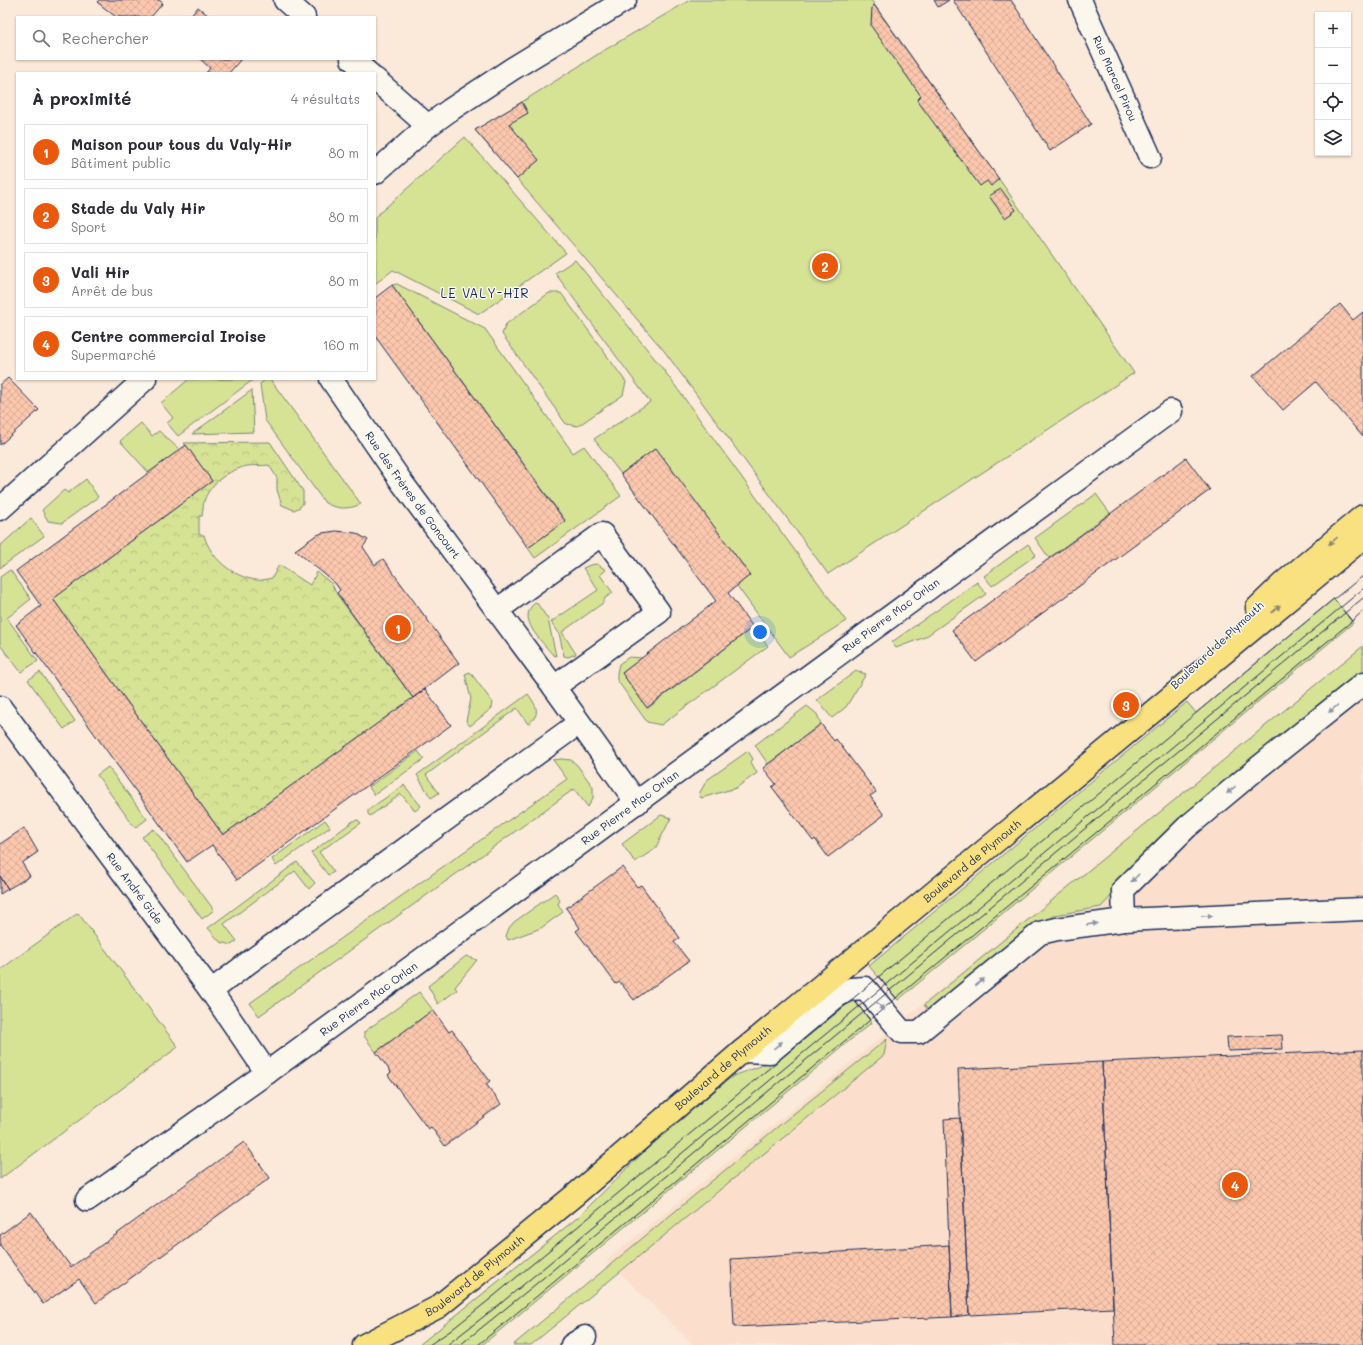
<!DOCTYPE html>
<html lang="fr">
<head>
<meta charset="utf-8">
<style>
	:root { --surface:#fff; --page:#f7f7f7; --text:#2b2b33; --muted:#7c7c81; --line:#e1e1e2; --accent:#ea580c }
	body { margin:0; font-family:Mali,sans-serif; background:var(--page); color:var(--text) }
	.controls { position:absolute; right:12px; top:12px; display:grid; overflow:hidden; border-radius:0px; box-shadow:0 1px 3px #0004 }
	.controls button { width:36px; height:36px; display:grid; place-items:center; padding:0; border:0; border-bottom:1px solid var(--line); background:var(--surface); color:var(--text); font:20px sans-serif }
	.you { position:absolute; left:760px; top:632px; width:14px; height:14px; margin:-10px; border:3px solid #fff; border-radius:50%; background:#1a73e8; box-shadow:0 0 0 6px #1a73e833 }
	.badge { display:grid; place-items:center; width:26px; height:26px; border-radius:50%; background:var(--accent); color:#fff; font-size:13px; font-weight:700 }
	.pin { position:absolute; translate:-50% -50%; border:2px solid #fff; box-shadow:0 1px 4px #0006 }
	.list { margin:0; padding:0; list-style:none }
	h2 { display:flex; justify-content:space-between; align-items:center; height:52px; margin:0; padding:0 16px; font-size:17px }
	h2 small { font-size:13px; font-weight:400; color:var(--muted) }
	.list li { display:grid; grid-template-columns:26px 1fr auto; gap:12px; align-items:center; box-sizing:border-box; height:56px; margin:0 8px 8px; padding:0 8px; border:1px solid var(--line); border-radius:0px }
	.list b { display:block; font-size:15px; white-space:nowrap }
	.list p { margin:0; font-size:13px; white-space:nowrap; color:var(--muted) }
	.list em { font-size:13px; font-style:normal; color:var(--muted) }
	.icon { flex:none; width:22px; height:22px; fill:none; stroke:currentColor; stroke-width:2; stroke-linecap:round; stroke-linejoin:round }
	.map { position:relative; flex:none; width:1363px; height:1345px; overflow:hidden }
	.search { position:absolute; background:var(--surface); box-shadow:0 1px 3px #0004; left:16px; top:16px; width:360px; height:44px; display:flex; align-items:center; gap:10px; box-sizing:border-box; padding:0 14px; border-radius:0px; color:var(--muted); font-size:15px }
	.panel { position:absolute; background:var(--surface); box-shadow:0 1px 3px #0004; left:16px; top:72px; width:360px; height:308px; border-radius:0px }
	.map>svg:first-child { display:block }
	.built { fill:#fbdfcc }
	.grass { fill:#d6e294; stroke:#788879 }
	.forest { fill:url(#forest-crowns); stroke:#788879 }
	.building { fill:url(#building-cross-hatch); stroke:#1b2f5e }
	.lines { fill:none; stroke-linecap:round; stroke-linejoin:round }
	.minor-casing { stroke:#1b2f5e; stroke-width:25 }
	.major-casing { stroke:#1b2f5e; stroke-width:25 }
	.minor { stroke:#fbf7ec; stroke-width:22 }
	.major { stroke:#fae180; stroke-width:22 }
	.tram { stroke:#1b2f5e; stroke-width:1 }
	.oneway { fill:#8a886f }
	.oneway2 { fill:#8b93a5 }
	.labels { text-anchor:middle; stroke-width:3; stroke-linejoin:round; paint-order:stroke }
	.street-label { font-size:11px; fill:#1b2f5e; stroke:#fbf7ec }
	.quarter-label { font-size:13px; letter-spacing:1px; fill:#1b2f5e; stroke:#fbf7ec }
</style>
</head>
<body>
<div class="map">
<svg width="1363" height="1345" viewBox="0 0 1363 1345">
	<defs>
		<pattern id="forest-crowns" width="20" height="18" patternUnits="userSpaceOnUse"><rect width="20" height="18" fill="#d6e294"/><path d="M2 6a3 3 0 1 1 6 0M12 15a3 3 0 1 1 6 0" fill="none" stroke="#b7c282"/></pattern>
		<pattern id="building-cross-hatch" width="8" height="8" patternUnits="userSpaceOnUse"><rect width="8" height="8" fill="#fcc7ad"/><path d="M0 0l8 8M0 8l8-8" fill="none" stroke="#d7ab97"/></pattern>
	</defs>
	<rect width="100%" height="100%" fill="#fbe9d9"/>
	<filter id="ink" filterUnits="userSpaceOnUse"><feTurbulence type="fractalNoise" baseFrequency=".025" numOctaves="2"/><feDisplacementMap in="SourceGraphic" scale="8" xChannelSelector="R" yChannelSelector="G"/><feConvolveMatrix kernelMatrix="1 2 1 2 8 2 1 2 1" color-interpolation-filters="sRGB"/></filter>
	<g filter="url(#ink)">
		<!-- built -->
		<path class="built" d="M 1363,646 L 1363,1345 L 693,1345 L 607,1260 Z"/>
		<!-- grass -->
		<path class="grass" d="M 690,0 L 871,0 L 999,179 L 1134,373 L 828,574 L 665,352 L 475,130 L 522,102 L 603,51 Z
			M 465,137 L 566,253 L 479,314 L 393,270 L 375,284 L 375,217 Z
			M 575,260 L 663,369 L 846,621 L 789,657 L 737,586 L 750,575 L 656,449 L 621,474 L 594,439 L 650,402 L 555,273 Z
			M 397,284 L 485,329 L 573,453 L 584,446 L 621,496 L 535,558 L 528,548 L 565,520 L 392,285 Z
			M 549,293 L 561,293 L 626,382 L 623,395 L 578,426 L 566,424 L 502,334 L 506,324 Z
			M 189,379 L 254,379 L 178,436 L 167,423 L 173,418 L 161,403 Z
			M 266,379 L 270,379 L 361,504 C 348,510 337,509 325,503 L 265,420 L 260,384 Z
			M 252,390 L 254,432 L 192,434 Z
			M 141,423 L 152,436 L 159,431 L 180,450 L 149,473 L 120,441 Z
			M 86,479 L 98,497 L 62,523 L 48,521 L 42,510 L 64,490 L 68,493 Z
			M 1096,494 L 1110,513 L 1049,558 L 1035,538 Z
			M 31,518 L 44,536 L 0,568 L 0,546 Z
			M 1028,544 L 1036,555 L 992,586 L 984,576 Z
			M 597,564 L 606,570 L 600,575 L 613,593 L 605,598 L 603,603 L 562,632 L 576,654 L 568,657 L 564,656 L 559,633 L 551,622 L 598,590 L 583,568 L 590,565 Z
			M 10,570 L 31,599 L 7,618 L 38,661 L 21,672 L 0,645 L 0,577 Z
			M 977,582 L 986,594 L 925,637 L 896,648 L 892,642 Z
			M 1334,599 L 1353,623 L 898,1000 L 896,998 L 869,966 L 1187,702 L 1196,713 Z
			M 536,602 L 548,619 L 556,656 L 553,655 C 541,640 515,618 536,602 Z
			M 753,627 L 768,646 L 661,725 L 647,722 L 617,680 L 617,673 L 619,664 L 629,657 L 642,658 L 622,673 L 648,708 Z
			M 1363,646 L 1363,673 L 1198,804 L 1101,907 L 1055,915 L 932,1015 L 924,1005 Z
			M 856,671 L 866,674 L 846,707 L 832,718 L 817,700 Z
			M 40,672 L 75,721 L 64,729 L 28,680 Z
			M 470,672 L 493,703 L 492,708 L 470,726 L 466,721 L 471,699 L 465,674 Z
			M 528,694 C 536,705 542,714 528,724 L 517,708 L 426,775 L 439,793 L 431,798 L 417,775 Z
			M 807,706 L 817,714 L 821,724 L 768,764 L 755,745 Z
			M 418,751 L 424,759 L 374,795 L 369,787 Z
			M 748,751 L 753,759 L 751,762 L 757,773 L 736,788 L 701,798 L 699,794 L 707,780 Z
			M 561,759 L 571,760 L 577,765 L 593,787 L 593,798 L 588,807 L 574,789 L 259,1016 L 250,1003 L 567,779 L 553,760 Z
			M 108,767 L 147,819 L 135,828 L 97,775 Z
			M 404,785 L 421,806 L 415,811 L 401,794 L 370,816 L 368,814 L 368,810 Z
			M 661,815 L 671,818 L 655,849 L 635,862 L 622,844 Z
			M 325,820 L 330,827 L 276,866 L 272,859 Z
			M 358,820 L 361,823 L 319,852 L 334,872 L 328,875 L 311,853 L 353,821 Z
			M 154,829 L 214,910 L 202,919 L 142,837 Z
			M 297,862 L 315,883 L 309,889 L 295,871 L 224,924 L 237,941 L 231,945 L 220,942 L 208,928 Z
			M 555,893 L 560,900 L 558,904 L 563,912 L 541,928 L 508,940 L 506,936 L 509,928 L 514,922 Z
			M 78,913 L 178,1047 L 0,1179 L 0,970 Z
			M 466,956 L 477,960 L 455,987 L 457,990 L 438,1004 L 428,986 Z
			M 419,992 L 433,1010 L 376,1052 L 364,1036 L 364,1032 Z
			M 850,995 L 872,1022 L 493,1336 L 482,1345 L 419,1345 L 577,1218 L 666,1130 L 733,1076 L 761,1066 L 780,1053 Z
			M 887,1039 L 884,1055 L 531,1345 L 513,1345 L 787,1119 Z"/>
		<!-- forest -->
		<path class="forest" d="M 270,442 L 303,491 L 303,503 L 300,507 L 294,510 L 282,505 L 277,490 L 277,478 L 269,465 C 262,466 254,465 247,466 C 229,470 210,483 204,501 C 203,505 203,511 202,516 L 199,516 L 199,535 L 204,535 C 210,558 233,577 256,580 C 261,581 267,579 272,578 L 279,565 L 310,585 L 317,572 L 332,584 L 336,593 L 413,698 L 223,835 L 53,599 L 212,481 L 184,443 Z"/>
		<!-- building -->
		<path class="building" d="M 99,0 L 159,0 L 163,3 L 151,17 L 116,17 L 97,2 Z
			M 934,0 L 949,0 L 938,7 Z
			M 953,0 L 1011,0 L 1091,124 L 1050,151 Z
			M 874,5 L 999,179 L 991,186 L 987,181 L 980,186 L 917,100 L 921,96 L 871,26 L 872,7 Z
			M 198,7 L 210,17 L 190,17 Z
			M 200,59 L 241,59 L 229,73 L 206,73 L 210,68 Z
			M 522,102 L 528,113 L 509,124 L 539,160 L 517,179 L 475,130 Z
			M 1001,189 L 1016,210 L 1005,218 L 989,196 Z
			M 392,285 L 565,521 L 528,548 L 375,336 L 375,298 Z
			M 1340,304 L 1353,320 L 1363,312 L 1363,437 L 1316,382 L 1283,410 L 1253,376 Z
			M 8,378 L 39,410 L 0,445 L 0,385 Z
			M 186,445 L 212,481 L 53,599 L 223,835 L 425,689 L 451,725 L 237,880 L 212,845 L 187,862 L 16,625 L 41,606 L 16,571 Z
			M 656,448 L 750,575 L 728,593 L 753,627 L 647,708 L 622,673 L 716,601 L 621,474 Z
			M 1186,458 L 1210,490 L 976,662 L 952,630 Z
			M 336,531 L 356,533 L 368,540 L 363,547 L 375,565 L 383,559 L 459,663 L 413,698 L 337,593 L 340,590 L 335,583 L 295,550 L 315,536 L 322,533 Z
			M 821,724 L 834,741 L 836,739 L 876,792 L 870,796 L 884,815 L 828,857 L 815,839 L 813,841 L 772,787 L 776,784 L 763,768 Z
			M 24,828 L 38,852 L 22,863 L 30,876 L 8,889 L 0,876 L 0,844 Z
			M 622,867 L 637,887 L 641,885 L 680,938 L 674,942 L 689,961 L 634,1000 L 620,982 L 616,984 L 576,931 L 580,928 L 566,908 Z
			M 0,876 L 8,889 L 0,894 Z
			M 433,1010 L 449,1032 L 452,1030 L 490,1081 L 486,1084 L 501,1104 L 445,1146 L 431,1127 L 428,1129 L 388,1075 L 391,1072 L 376,1052 Z
			M 1282,1035 L 1283,1049 L 1228,1051 L 1227,1037 Z
			M 1363,1050 L 1363,1345 L 1115,1345 L 1102,1062 Z
			M 1102,1062 L 1113,1308 L 969,1315 L 958,1069 Z
			M 960,1118 L 969,1315 L 952,1317 L 944,1119 Z
			M 244,1142 L 270,1178 L 96,1303 L 79,1279 L 43,1304 L 0,1245 L 0,1235 L 31,1212 L 71,1267 Z
			M 949,1245 L 952,1317 L 734,1327 L 731,1259 Z"/>
		<g class="lines">
			<!-- minor casing -->
			<g class="minor-casing">
				<g id="minor">
					<path d="M 285,0 L 304,17"/>
					<path id="s1" d="M 1080,0 L 1150,157"/>
					<path d="M 352,59 L 368,73"/>
					<path d="M 375,79 L 428,126"/>
					<path d="M 375,173 L 428,126 L 450,110 L 512,69 L 625,0"/>
					<path id="s2" d="M 331,379 L 403,484 L 554,687 L 637,803"/>
					<path d="M 0,509 L 145,379"/>
					<path d="M 497,610 L 602,534 L 659,612 L 554,687"/>
					<path d="M 1363,684 L 1259,767 L 1187,827 L 1123,890 L 1124,920 L 1363,909"/>
					<path id="s3" d="M 0,707 L 211,991 L 267,1073"/>
					<path d="M 211,991 L 248,963 L 579,723"/>
					<path d="M 742,1051 L 770,1052 L 837,996 L 851,989 L 865,988 L 902,1032 L 919,1032 L 1040,933 L 1057,929 L 1124,920"/>
					<path id="s4" d="M 87,1200 C 147,1157 208,1115 268,1072 C 571,853 869,629 1171,411"/>
					<path d="M 572,1345 L 585,1337"/>
				</g>
			</g>
			<!-- major casing -->
			<g class="major-casing">
				<g id="major">
					<path d="M 1257,608 L 1283,583 L 1363,516"/>
					<path id="s5" d="M 364,1345 L 438,1307 L 576,1194 L 742,1051 L 1363,538"/>
				</g>
			</g>
			<!-- minor -->
			<use href="#minor" class="minor"/>
			<!-- major -->
			<use href="#major" class="major"/>
			<!-- tram -->
			<path class="tram" d="M 1334,599 L 1352,621 L 896,998 L 879,977 Z
				M 1337,603 L 1334,599 L 1363,576
				M 1348,617 L 1352,621 L 1363,611
				M 879,977 L 896,998 L 870,1020 L 853,999 Z
				M 429,1345 L 450,1331 L 489,1300 L 853,999 L 870,1020 L 478,1345
				M 447,1345 L 500,1304 L 1363,589
				M 460,1345 L 531,1288 L 1363,598"/>
		</g>
		<!-- one-way arrows -->
		<defs><path id="oneway-solid" d="M-6-.8H1V-3.2L6.5 0L1 3.2V.8H-6Z"/></defs>
		<g class="oneway">
			<use href="#oneway-solid" transform="translate(1333 541) rotate(140)"/>
			<use href="#oneway-solid" transform="translate(1276 609) rotate(-40)"/>
		</g>
		<g class="oneway2">
			<use href="#oneway-solid" transform="translate(1333 709) rotate(141)"/>
			<use href="#oneway-solid" transform="translate(1231 790) rotate(140)"/>
			<use href="#oneway-solid" transform="translate(1135 878) rotate(135)"/>
			<use href="#oneway-solid" transform="translate(1207 916) rotate(-3)"/>
			<use href="#oneway-solid" transform="translate(1092 924) rotate(-9)"/>
			<use href="#oneway-solid" transform="translate(980 982) rotate(-39)"/>
			<use href="#oneway-solid" transform="translate(880 1006) rotate(50)"/>
			<use href="#oneway-solid" transform="translate(778 1045) rotate(-40)"/>
		</g>
	</g>
	<g class="labels">
		<!-- street labels -->
		<g class="street-label">
			<text dy="4" stroke="none"><textPath href="#s1" startOffset="86">Rue Marcel Pirou</textPath></text>
			<text dy="4" stroke="none"><textPath href="#s2" startOffset="142">Rue des Frères de Goncourt</textPath></text>
			<text dy="4" stroke="none"><textPath href="#s4" startOffset="994">Rue Pierre Mac Orlan</textPath></text>
			<text transform="translate(1217 645) rotate(-43)" y="4">Boulevard de Plymouth</text>
			<text dy="4" stroke="none"><textPath href="#s4" startOffset="670">Rue Pierre Mac Orlan</textPath></text>
			<text dy="4" stroke="none"><textPath href="#s5" startOffset="779">Boulevard de Plymouth</textPath></text>
			<text dy="4" stroke="none"><textPath href="#s3" startOffset="226">Rue André Gide</textPath></text>
			<text dy="4" stroke="none"><textPath href="#s4" startOffset="346">Rue Pierre Mac Orlan</textPath></text>
			<text dy="4" stroke="none"><textPath href="#s5" startOffset="455">Boulevard de Plymouth</textPath></text>
			<text dy="4" stroke="none"><textPath href="#s5" startOffset="131">Boulevard de Plymouth</textPath></text>
		</g>
		<!-- quarter labels -->
		<g class="quarter-label">
			<text x="485" y="298">LE VALY-HIR</text>
		</g>
	</g>
</svg>
<div class="controls">
<button>+</button>
<button>−</button>
<button><svg class="icon" aria-label="locate" viewBox="0 0 24 24"><circle cx="12" cy="12" r="6"/><path d="M12 2v4M12 18v4M2 12h4M18 12h4"/></svg></button>
<button><svg class="icon" aria-label="layers" viewBox="0 0 24 24"><path d="M12 4l9 5-9 5-9-5zM3 14l9 5 9-5"/></svg></button>
</div>
<div class="you"></div>
<div class="pin badge" style="left:398px;top:628px">1</div>
<div class="pin badge" style="left:825px;top:266px">2</div>
<div class="pin badge" style="left:1126px;top:705px">3</div>
<div class="pin badge" style="left:1235px;top:1185px">4</div>
<div class="search"><svg class="icon" aria-label="search" viewBox="0 0 24 24"><circle cx="10" cy="10" r="6"/><path d="M15 15l6 6"/></svg>Rechercher</div>
<section class="panel">
<h2>À proximité<small>4 résultats</small></h2>
<ul class="list">
<li><span class="badge">1</span><div><b>Maison pour tous du Valy-Hir</b><p>Bâtiment public</p></div><em>80 m</em></li>
<li><span class="badge">2</span><div><b>Stade du Valy Hir</b><p>Sport</p></div><em>80 m</em></li>
<li><span class="badge">3</span><div><b>Vali Hir</b><p>Arrêt de bus</p></div><em>80 m</em></li>
<li><span class="badge">4</span><div><b>Centre commercial Iroise</b><p>Supermarché</p></div><em>160 m</em></li>
</ul>
</section>
</div>
</body>
</html>
